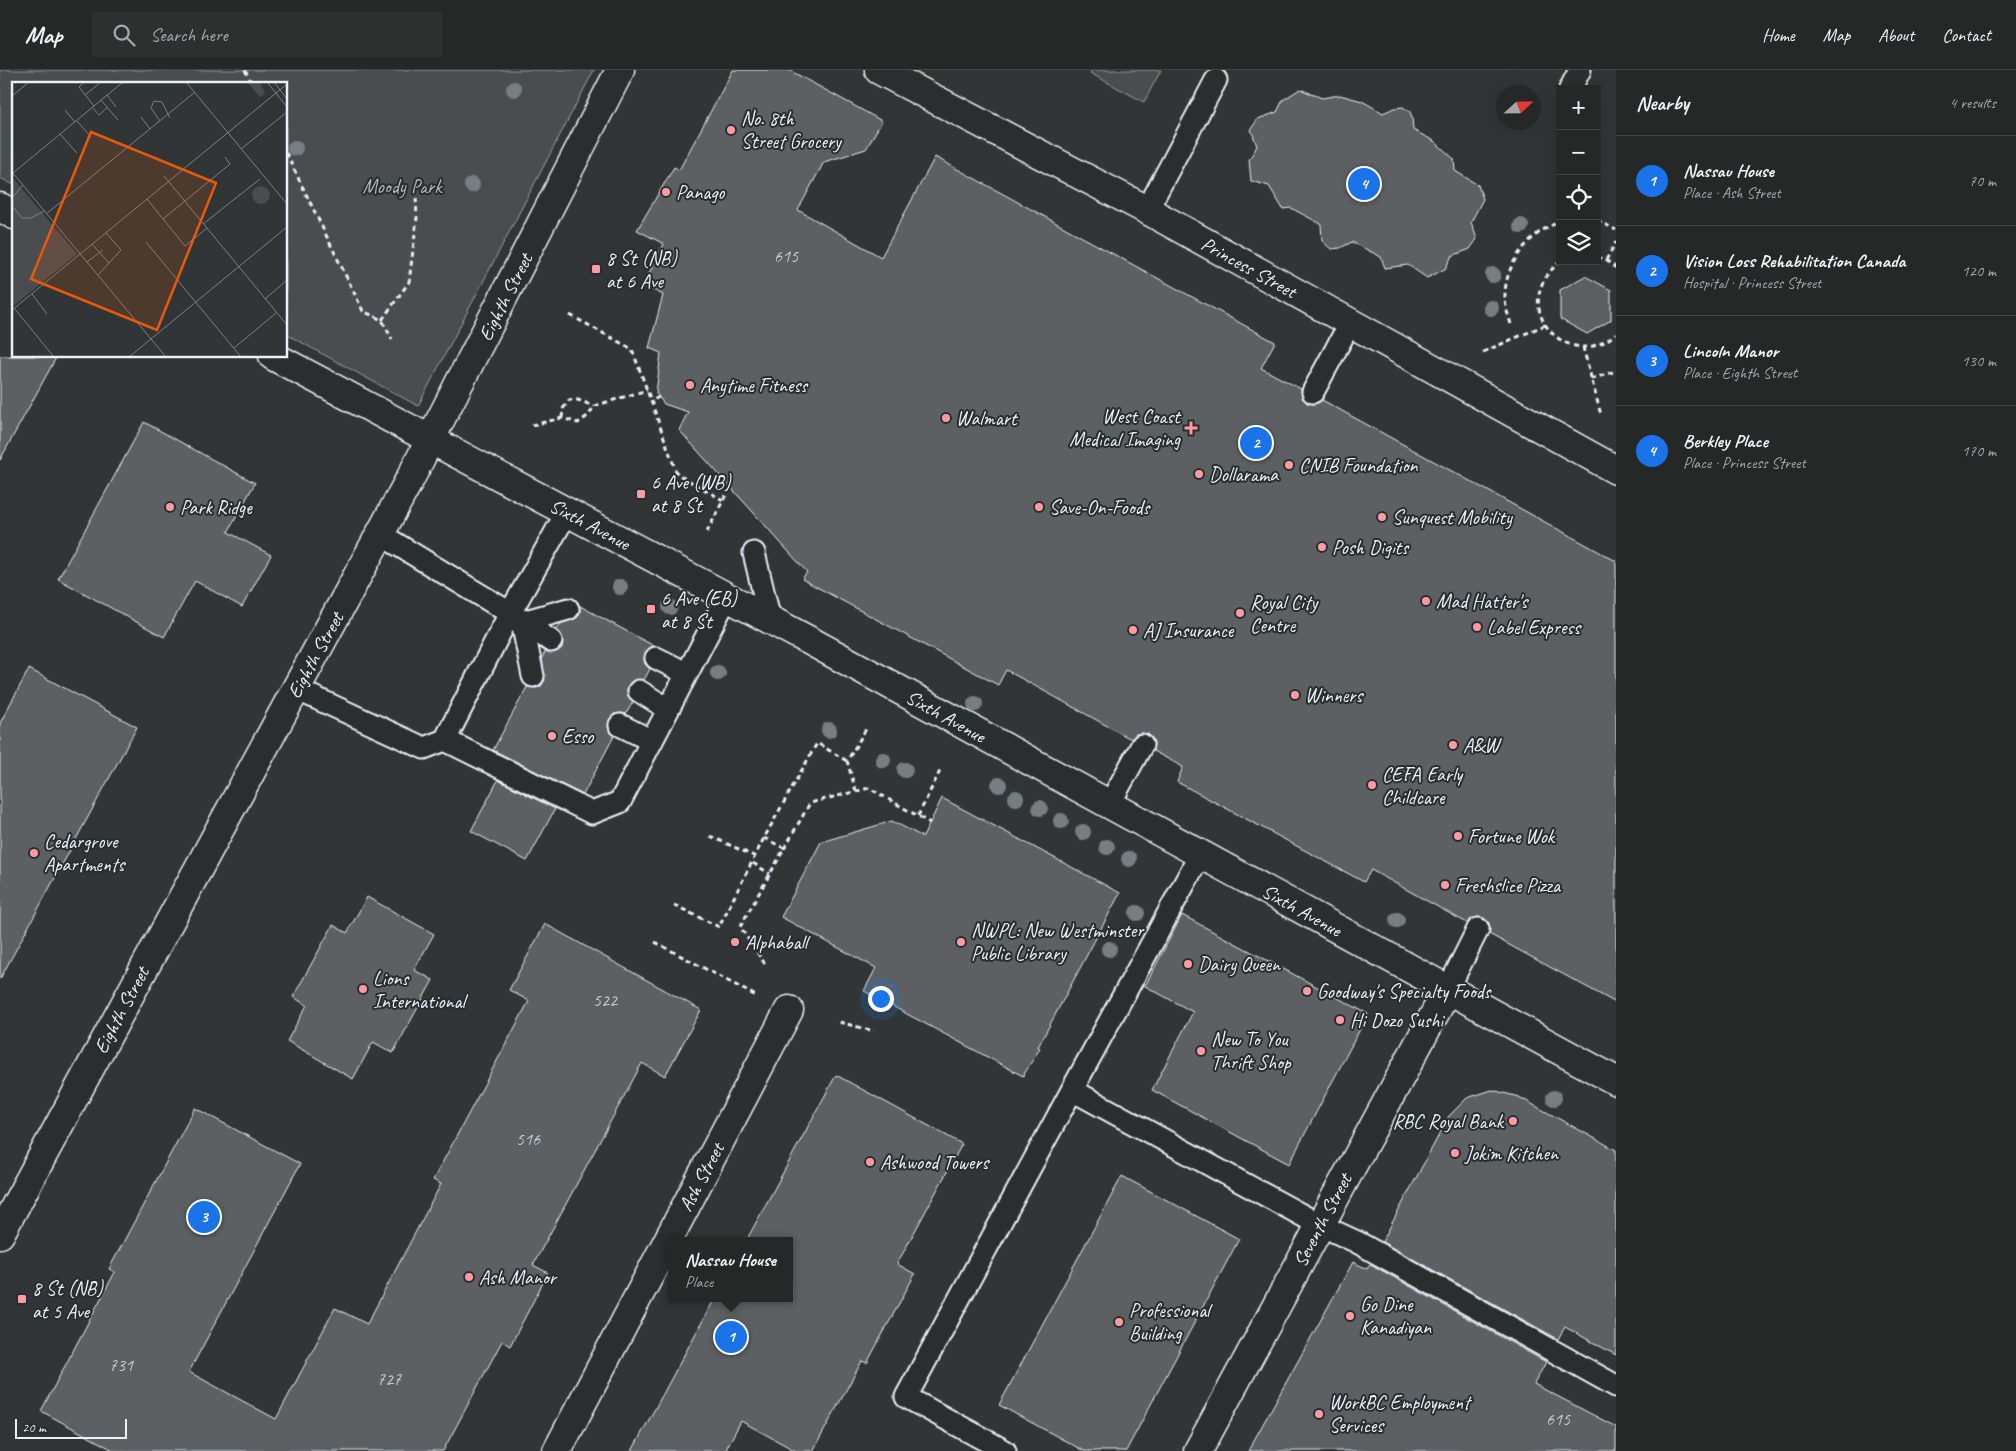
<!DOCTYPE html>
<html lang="en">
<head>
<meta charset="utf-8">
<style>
	:root { --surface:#262828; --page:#2e3030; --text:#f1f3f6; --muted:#a4a6a8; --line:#424445; --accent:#1a73e8 }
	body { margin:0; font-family:Caveat,sans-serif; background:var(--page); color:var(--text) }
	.controls { position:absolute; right:15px; top:15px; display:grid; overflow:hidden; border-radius:0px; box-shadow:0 5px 20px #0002 }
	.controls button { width:45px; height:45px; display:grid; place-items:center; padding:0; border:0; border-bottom:1px solid var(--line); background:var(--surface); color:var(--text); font:25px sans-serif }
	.compass { position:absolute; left:1496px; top:15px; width:45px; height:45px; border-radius:50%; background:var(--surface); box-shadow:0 5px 20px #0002; rotate:68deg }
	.scale { position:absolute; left:15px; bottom:12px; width:112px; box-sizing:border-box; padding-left:5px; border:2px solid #e8f1f8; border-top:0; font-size:14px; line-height:18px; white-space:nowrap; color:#e8f1f8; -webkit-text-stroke:4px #2a2d2e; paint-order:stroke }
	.you { position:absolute; left:880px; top:928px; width:18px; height:18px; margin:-12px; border:4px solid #fff; border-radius:50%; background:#1a73e8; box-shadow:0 0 0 8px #1a73e833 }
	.badge { display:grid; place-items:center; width:32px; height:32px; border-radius:50%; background:var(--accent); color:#fff; font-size:16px; font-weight:700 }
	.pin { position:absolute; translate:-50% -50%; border:2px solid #fff; box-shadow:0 1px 5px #0006 }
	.popup { position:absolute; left:668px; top:1167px; width:125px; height:65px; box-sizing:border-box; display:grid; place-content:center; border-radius:0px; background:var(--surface); filter:drop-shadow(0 1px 4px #0005); font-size:16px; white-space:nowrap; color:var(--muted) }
	.popup b { font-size:19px; color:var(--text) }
	.popup::after { content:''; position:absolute; left:50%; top:100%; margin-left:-10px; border:10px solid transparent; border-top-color:var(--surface) }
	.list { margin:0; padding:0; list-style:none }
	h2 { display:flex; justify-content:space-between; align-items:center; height:65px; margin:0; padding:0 20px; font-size:21px }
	h2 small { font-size:16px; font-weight:400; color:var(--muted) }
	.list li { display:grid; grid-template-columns:32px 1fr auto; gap:15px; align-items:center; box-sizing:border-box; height:90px; padding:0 20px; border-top:1px solid var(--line) }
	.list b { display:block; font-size:19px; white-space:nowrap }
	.list p { margin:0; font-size:16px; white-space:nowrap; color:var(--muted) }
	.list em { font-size:16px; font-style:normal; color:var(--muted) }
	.icon { flex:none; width:28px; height:28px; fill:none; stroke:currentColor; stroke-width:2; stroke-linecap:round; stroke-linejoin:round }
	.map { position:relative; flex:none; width:1616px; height:1381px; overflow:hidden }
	header { display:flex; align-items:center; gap:30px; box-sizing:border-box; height:70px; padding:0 25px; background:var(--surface); border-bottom:1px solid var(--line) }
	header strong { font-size:24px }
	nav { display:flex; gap:28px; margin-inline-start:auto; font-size:18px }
	.search { width:350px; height:45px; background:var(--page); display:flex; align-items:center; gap:12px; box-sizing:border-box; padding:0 18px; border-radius:0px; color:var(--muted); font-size:19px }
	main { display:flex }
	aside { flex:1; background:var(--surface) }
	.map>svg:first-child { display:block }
	.green { fill:#494d4f; stroke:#989fa4 }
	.building { fill:#5c6063; stroke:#e8f1f8 }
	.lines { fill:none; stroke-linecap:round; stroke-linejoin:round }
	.service-casing { stroke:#e8f1f8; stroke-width:25 }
	.minor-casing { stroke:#e8f1f8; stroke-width:31 }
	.tertiary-casing { stroke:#e8f1f8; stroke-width:31 }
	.path { stroke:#e8f1f8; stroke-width:3; stroke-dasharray:5 4; stroke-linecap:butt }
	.service { stroke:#2a2d2e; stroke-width:21 }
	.minor { stroke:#2a2d2e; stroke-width:28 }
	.tertiary { stroke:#2a2d2e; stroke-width:28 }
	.tree { fill:#777d80 }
	.poi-dot { fill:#ff9aa2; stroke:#2a2d2e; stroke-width:2 }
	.labels { text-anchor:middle; stroke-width:4; stroke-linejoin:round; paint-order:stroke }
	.number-label { font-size:18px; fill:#c5cdd3 }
	.poi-label { font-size:20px; fill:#e8f1f8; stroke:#2a2d2e; text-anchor:start }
	.park-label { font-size:20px; fill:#b0b8bd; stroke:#2a2d2e }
	.street-label { font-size:20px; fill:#e8f1f8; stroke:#2a2d2e }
	.inset-road { fill:none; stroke:#7b8084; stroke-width:1 }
	.view { fill:#e8590c; fill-opacity:0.15; stroke:#e8590c; stroke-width:2.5 }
	.inset-edge { fill:none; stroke:#e8f1f8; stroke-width:2.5 }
</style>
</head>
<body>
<header>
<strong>Map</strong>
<div class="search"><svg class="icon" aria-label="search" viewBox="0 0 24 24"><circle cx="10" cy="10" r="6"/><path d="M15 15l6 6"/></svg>Search here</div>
<nav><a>Home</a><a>Map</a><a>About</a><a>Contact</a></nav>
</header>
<main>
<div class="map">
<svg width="1616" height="1381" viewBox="0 0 1616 1381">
	<rect width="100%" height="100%" fill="#323536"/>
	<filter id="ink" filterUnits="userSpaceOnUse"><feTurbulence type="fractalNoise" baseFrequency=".02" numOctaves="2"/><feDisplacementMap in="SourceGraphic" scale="10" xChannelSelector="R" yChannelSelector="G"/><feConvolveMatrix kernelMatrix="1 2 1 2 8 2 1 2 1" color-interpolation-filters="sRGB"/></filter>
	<g filter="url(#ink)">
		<!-- green -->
		<path class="green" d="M 0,0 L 594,0 L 418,336 L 286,264 L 286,14 L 14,14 L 14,115 L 0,108 Z
			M 1092,0 L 1161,0 L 1144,32 L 1090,3 Z"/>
		<!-- building -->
		<path class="building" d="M 733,0 L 789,0 L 882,51 L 866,79 L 824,92 L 798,140 L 881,187 L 935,87 L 1275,272 L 1261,298 L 1301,319 L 1302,328 L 1307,333 L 1314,334 L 1322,330 L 1616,491 L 1616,933 L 1489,864 L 1490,858 L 1489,853 L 1484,848 L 1477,847 L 1467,853 L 1371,800 L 1364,812 L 1177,712 L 1183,697 L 1153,681 L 1154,674 L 1153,669 L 1148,664 L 1141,663 L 1136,664 L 1131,669 L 1006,600 L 998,615 L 802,509 L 807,502 L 679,360 L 688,342 L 664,334 L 656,323 L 661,283 L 649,278 L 663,225 L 643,215 L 664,174 L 637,160 L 674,97 L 679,100 Z
			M 1300,19 L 1322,28 L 1340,25 L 1362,31 L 1383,43 L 1394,38 L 1403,37 L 1410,42 L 1412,47 L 1413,60 L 1434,71 L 1454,89 L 1455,101 L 1478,115 L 1483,129 L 1471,152 L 1477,169 L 1470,179 L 1452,186 L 1445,199 L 1427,208 L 1408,195 L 1385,198 L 1381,187 L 1352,172 L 1340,178 L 1331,179 L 1322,171 L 1321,154 L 1291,138 L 1283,139 L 1269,116 L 1251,111 L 1249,90 L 1257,76 L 1251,59 L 1258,49 L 1277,42 L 1283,30 Z
			M 1585,206 L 1611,220 L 1611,250 L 1587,264 L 1560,249 L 1560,220 Z
			M 0,286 L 57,286 L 0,390 Z
			M 144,352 L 255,413 L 228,462 L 271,485 L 242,537 L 195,511 L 164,567 L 58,509 Z
			M 580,536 L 654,576 L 649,578 L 645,583 L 644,589 L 645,594 L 650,599 L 644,610 L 634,610 L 628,615 L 627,621 L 628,626 L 633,632 L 626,644 L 620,643 L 614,644 L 609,650 L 608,656 L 609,661 L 614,666 L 583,725 L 493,680 L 527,617 L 536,618 L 541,616 L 545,610 L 542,588 L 545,582 L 556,582 L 562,578 L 563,571 L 562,566 L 557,560 L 560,554 L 577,548 L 580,543 Z
			M 29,599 L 137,657 L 0,909 L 0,653 Z
			M 498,710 L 555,739 L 527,791 L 471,761 Z
			M 942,728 L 1120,823 L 1038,977 L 1040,978 L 1023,1006 L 864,921 L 876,898 L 781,847 L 821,772 L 892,751 L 923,767 Z
			M 367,827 L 434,864 L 414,900 L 433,910 L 393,983 L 373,972 L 353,1009 L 287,971 L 307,935 L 293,927 L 333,855 L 347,863 Z
			M 1182,845 L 1368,944 L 1289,1094 L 1152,1020 L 1193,942 L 1145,916 Z
			M 545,854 L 701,940 L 665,1006 L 642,993 L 533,1195 L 548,1203 L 510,1276 L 502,1271 L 443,1381 L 115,1381 L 41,1341 L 115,1202 L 109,1199 L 195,1038 L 300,1094 L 189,1302 L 276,1349 L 335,1238 L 367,1254 L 441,1114 L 433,1110 L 529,931 L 509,920 Z
			M 836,1005 L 962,1074 L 897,1194 L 915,1204 L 867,1293 L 862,1291 L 813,1381 L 796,1381 L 741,1351 L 725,1381 L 632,1381 L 715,1228 L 790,1228 L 790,1171 L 746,1171 Z
			M 1492,1020 L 1519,1027 L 1616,1080 L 1616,1285 L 1565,1257 L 1558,1269 L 1382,1172 L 1449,1046 L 1467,1028 Z
			M 1122,1106 L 1239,1169 L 1126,1381 L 1084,1381 L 999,1335 Z
			M 1353,1192 L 1367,1199 L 1370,1194 L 1546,1292 L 1534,1314 L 1616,1357 L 1616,1381 L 1248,1381 Z"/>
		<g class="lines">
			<!-- service casing -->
			<g class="service-casing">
				<path id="service" d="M 1570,19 L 1580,0
					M 1147,140 L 1216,10
					M 1313,322 L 1350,253
					M 380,464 L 510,543 L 551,571
					M 754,483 L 770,550
					M 656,588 L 686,603
					M 533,606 L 522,552 L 568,539
					M 296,619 L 424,678 L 445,670 L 510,543 L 567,442
					M 639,621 L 668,639
					M 620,655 L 652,671
					M 445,670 L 592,743 L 620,732 L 727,527
					M 1109,735 L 1142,675
					M 1448,919 L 1478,859
					M 1072,1020 L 1200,785
					M 1005,1381 L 906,1327 L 1072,1020 L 1320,1155 L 1357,1172 L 1616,1316"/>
			</g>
			<!-- minor casing -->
			<g class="minor-casing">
				<path id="minor" d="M 879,0 L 1147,140 L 1616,400
					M 557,1381 L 789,940
					M 1198,1381 L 1448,919"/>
			</g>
			<!-- tertiary casing -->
			<g class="tertiary-casing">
				<path id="tertiary" d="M 0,137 L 14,145
					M 273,286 L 812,572 L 1616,1011
					M 0,1164 L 411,407 L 620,0"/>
			</g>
			<!-- path -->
			<path class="path" d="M 245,0 L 252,14
				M 286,83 L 363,241 L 382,250 L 392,269
				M 1597,150 L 1616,160
				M 1597,187 L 1606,190 L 1616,198
				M 1606,190 L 1616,172
				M 1561,191 C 1502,237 1572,307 1616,263
				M 570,245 L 632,279 L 651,331
				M 382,250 L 409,212 L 417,148 L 416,127
				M 1511,254 C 1508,245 1505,236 1505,227 C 1504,195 1530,161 1560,152
				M 1583,277 L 1601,345
				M 1483,282 L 1545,255
				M 1591,309 L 1616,301
				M 659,327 L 651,331 L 677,404 L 723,430
				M 562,348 L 563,339 L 569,330 L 578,330 L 594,336
				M 532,355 L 562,348 L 578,353 L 589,345 L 594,336 L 647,320
				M 707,462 L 727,423
				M 856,721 L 847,691 L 866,659
				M 918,746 L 940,701
				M 710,766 L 756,787
				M 764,768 L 784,778
				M 753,793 L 770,804
				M 674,835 L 719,857 L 764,768 L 817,673 L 847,691
				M 655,872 L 758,927
				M 765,894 L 740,857 L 810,733 L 869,718 L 930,753
				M 839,952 L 874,961"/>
			<!-- service -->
			<use href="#service" class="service"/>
			<!-- minor -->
			<use href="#minor" class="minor"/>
			<!-- tertiary -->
			<use href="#tertiary" class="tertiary"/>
		</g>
		<!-- trees -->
		<g class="tree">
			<circle cx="514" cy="19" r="8"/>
			<circle cx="295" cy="78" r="8"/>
			<circle cx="472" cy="115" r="8"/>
			<circle cx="1521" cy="156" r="8"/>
			<circle cx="1493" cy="205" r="8"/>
			<circle cx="1491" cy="238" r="8"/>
			<circle cx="620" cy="517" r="8"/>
			<circle cx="670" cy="537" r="8"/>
			<circle cx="718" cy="603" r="8"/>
			<circle cx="975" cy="634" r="8"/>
			<circle cx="829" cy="660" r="8"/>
			<circle cx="883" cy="690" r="8"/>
			<circle cx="905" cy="700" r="8"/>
			<circle cx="999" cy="715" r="8"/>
			<circle cx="1016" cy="728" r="8"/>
			<circle cx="1040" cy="738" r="8"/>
			<circle cx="1061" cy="751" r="8"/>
			<circle cx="1083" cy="762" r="8"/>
			<circle cx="1107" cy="777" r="8"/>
			<circle cx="1129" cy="789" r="8"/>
			<circle cx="1137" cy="843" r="8"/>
			<circle cx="1397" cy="850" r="8"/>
			<circle cx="1109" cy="879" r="8"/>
			<circle cx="1554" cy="1028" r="8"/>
		</g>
	</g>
	<!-- markers -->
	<g class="poi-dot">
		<circle cx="731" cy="60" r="5"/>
		<circle cx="666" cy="122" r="5"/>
		<rect x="591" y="194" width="10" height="10" rx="2.5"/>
		<circle cx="690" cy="315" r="5"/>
		<circle cx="946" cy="348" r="5"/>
		<path d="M1188.5 350.5h5v5h5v5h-5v5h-5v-5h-5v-5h5z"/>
		<circle cx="1289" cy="395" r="5"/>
		<circle cx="1199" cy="404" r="5"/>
		<rect x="636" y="419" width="10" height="10" rx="2.5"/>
		<circle cx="170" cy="437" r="5"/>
		<circle cx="1039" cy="437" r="5"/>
		<circle cx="1382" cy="447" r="5"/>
		<circle cx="1322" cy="477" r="5"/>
		<circle cx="1426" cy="531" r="5"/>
		<rect x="646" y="534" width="10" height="10" rx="2.5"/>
		<circle cx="1240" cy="543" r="5"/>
		<circle cx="1477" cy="557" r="5"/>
		<circle cx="1133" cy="560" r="5"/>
		<circle cx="1295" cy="625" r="5"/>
		<circle cx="552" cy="666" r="5"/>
		<circle cx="1453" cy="675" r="5"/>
		<circle cx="1372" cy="715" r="5"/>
		<circle cx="1458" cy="766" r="5"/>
		<circle cx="34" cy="783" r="5"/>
		<circle cx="1445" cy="815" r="5"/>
		<circle cx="735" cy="872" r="5"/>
		<circle cx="961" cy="872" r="5"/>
		<circle cx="1188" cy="894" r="5"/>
		<circle cx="363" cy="919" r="5"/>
		<circle cx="1307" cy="921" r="5"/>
		<circle cx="1340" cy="950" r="5"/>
		<circle cx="1201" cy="981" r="5"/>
		<circle cx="1513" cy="1051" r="5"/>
		<circle cx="1455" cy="1083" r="5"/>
		<circle cx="870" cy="1092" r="5"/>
		<circle cx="469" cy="1207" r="5"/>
		<rect x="17" y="1224" width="10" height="10" rx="2.5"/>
		<circle cx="1350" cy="1246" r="5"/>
		<circle cx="1119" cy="1252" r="5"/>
		<circle cx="1319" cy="1344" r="5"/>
	</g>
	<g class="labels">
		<!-- number labels -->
		<g class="number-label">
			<text x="786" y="192">615</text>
			<text x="605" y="936">522</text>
			<text x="528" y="1075">516</text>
			<text x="121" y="1301">731</text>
			<text x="389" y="1315">727</text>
			<text x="1558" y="1355">615</text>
		</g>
		<!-- poi labels -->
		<g class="poi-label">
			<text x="741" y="55">No. 8th<tspan x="741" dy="23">Street Grocery</tspan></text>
			<text x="676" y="129">Panago</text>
			<text x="606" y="195">8 St (NB)<tspan x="606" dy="23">at 6 Ave</tspan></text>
			<text x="700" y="322">Anytime Fitness</text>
			<text x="1180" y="353" text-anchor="end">West Coast<tspan x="1180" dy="23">Medical Imaging</tspan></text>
			<text x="956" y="355">Walmart</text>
			<text x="1299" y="402">CNIB Foundation</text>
			<text x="1209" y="411">Dollarama</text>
			<text x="651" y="419">6 Ave (WB)<tspan x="651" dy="23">at 8 St</tspan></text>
			<text x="180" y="444">Park Ridge</text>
			<text x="1049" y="444">Save-On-Foods</text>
			<text x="1392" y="454">Sunquest Mobility</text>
			<text x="1332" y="484">Posh Digits</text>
			<text x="661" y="535">6 Ave (EB)<tspan x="661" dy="23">at 8 St</tspan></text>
			<text x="1436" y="538">Mad Hatter's</text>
			<text x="1250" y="539">Royal City<tspan x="1250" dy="23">Centre</tspan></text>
			<text x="1487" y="564">Label Express</text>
			<text x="1143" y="567">AJ Insurance</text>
			<text x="1305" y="632">Winners</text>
			<text x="562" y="673">Esso</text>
			<text x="1463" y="682">A&amp;W</text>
			<text x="1382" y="711">CEFA Early<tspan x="1382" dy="23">Childcare</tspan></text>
			<text x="1468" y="773">Fortune Wok</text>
			<text x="44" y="778">Cedargrove<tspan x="44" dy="23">Apartments</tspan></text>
			<text x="1455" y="822">Freshslice Pizza</text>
			<text x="971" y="867">NWPL: New Westminster<tspan x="971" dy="23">Public Library</tspan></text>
			<text x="745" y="879">Alphaball</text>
			<text x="1198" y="901">Dairy Queen</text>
			<text x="373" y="915">Lions<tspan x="373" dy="23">International</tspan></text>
			<text x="1317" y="928">Goodway's Specialty Foods</text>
			<text x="1350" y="957">Hi Dozo Sushi</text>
			<text x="1211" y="976">New To You<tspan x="1211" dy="23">Thrift Shop</tspan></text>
			<text x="1503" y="1058" text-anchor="end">RBC Royal Bank</text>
			<text x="1465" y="1090">Jokim Kitchen</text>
			<text x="880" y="1099">Ashwood Towers</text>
			<text x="479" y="1214">Ash Manor</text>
			<text x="32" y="1225">8 St (NB)<tspan x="32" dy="23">at 5 Ave</tspan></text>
			<text x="1360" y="1241">Go Dine<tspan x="1360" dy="23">Kanadiyan</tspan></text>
			<text x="1129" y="1247">Professional<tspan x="1129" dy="23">Building</tspan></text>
			<text x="1329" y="1339">WorkBC Employment<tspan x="1329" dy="23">Services</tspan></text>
		</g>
		<!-- park labels -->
		<g class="park-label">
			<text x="402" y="123">Moody Park</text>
		</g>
		<!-- street labels -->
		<g class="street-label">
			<text transform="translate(1249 197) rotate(29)" y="7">Princess Street</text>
			<text transform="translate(505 227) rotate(-63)" y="7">Eighth Street</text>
			<text transform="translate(590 454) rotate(28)" y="7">Sixth Avenue</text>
			<text transform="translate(315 585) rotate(-61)" y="7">Eighth Street</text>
			<text transform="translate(946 646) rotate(29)" y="7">Sixth Avenue</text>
			<text transform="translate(1302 840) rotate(29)" y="7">Sixth Avenue</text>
			<text transform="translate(121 940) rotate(-62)" y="7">Eighth Street</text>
			<text transform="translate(701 1107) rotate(-62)" y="7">Ash Street</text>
			<text transform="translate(1322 1150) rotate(-62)" y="7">Seventh Street</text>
		</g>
	</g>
	<!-- overview -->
	<g transform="translate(12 12)">
		<rect width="275" height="275" fill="#323536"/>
		<path d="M 235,0 L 248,0 L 253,11 L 248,15 ZM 0,95 L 65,172 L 0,225 ZM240 113a9 9 0 1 1 18 0a9 9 0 1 1-18 0Z" fill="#494d4f"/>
		<path class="inset-road" d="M 72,0 L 67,5 L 82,24M 174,0 L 275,122M 255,0 L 275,25M 262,0 L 275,17M 73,13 L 89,0M 95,13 L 104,25M 0,14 L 17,0M 89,18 L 106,38M 80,25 L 87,33 L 96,25M 53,28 L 63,40M 129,35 L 138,47M 64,38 L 79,55M 148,39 L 139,26 L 142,19 L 150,20 L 158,36M 48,52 L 65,71M 229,67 L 275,30M 0,90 L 154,275M 1,91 L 111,0M 152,94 L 275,243M 0,116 L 11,103M 135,117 L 151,137M 0,124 L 10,136 L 19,136 L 32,129M 34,132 L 183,10M 191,142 L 248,97M 195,146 L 173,164 L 151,137 L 218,82 L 213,75M 94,151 L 109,168 L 97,181M 134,160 L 229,275M 80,162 L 97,181 L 86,193M 75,180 L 91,168M 20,212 L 35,232M 253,217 L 275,198M 2,226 L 42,275M 0,228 L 275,2M 222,266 L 264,231M 117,275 L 275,145"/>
		<path class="view" d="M 79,50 L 204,101 L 145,248 L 19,197 Z"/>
		<rect width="275" height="275" class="inset-edge"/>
	</g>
</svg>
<div class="controls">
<button>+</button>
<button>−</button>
<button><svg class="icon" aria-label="locate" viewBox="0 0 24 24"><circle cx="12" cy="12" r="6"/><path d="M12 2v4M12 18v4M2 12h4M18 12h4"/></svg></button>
<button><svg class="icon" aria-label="layers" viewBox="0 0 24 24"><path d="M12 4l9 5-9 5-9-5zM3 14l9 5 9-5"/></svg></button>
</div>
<svg class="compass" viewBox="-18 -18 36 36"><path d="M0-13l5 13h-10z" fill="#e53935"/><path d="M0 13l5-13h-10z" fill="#a4a6a8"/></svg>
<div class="scale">20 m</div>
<div class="you"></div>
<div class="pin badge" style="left:731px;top:1267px">1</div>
<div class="popup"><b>Nassau House</b>Place</div>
<div class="pin badge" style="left:1256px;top:373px">2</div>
<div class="pin badge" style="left:204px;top:1147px">3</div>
<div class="pin badge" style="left:1364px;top:114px">4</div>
</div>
<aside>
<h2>Nearby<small>4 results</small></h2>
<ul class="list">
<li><span class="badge">1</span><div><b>Nassau House</b><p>Place · Ash Street</p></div><em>70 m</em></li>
<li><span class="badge">2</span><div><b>Vision Loss Rehabilitation Canada</b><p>Hospital · Princess Street</p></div><em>120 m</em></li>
<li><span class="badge">3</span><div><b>Lincoln Manor</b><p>Place · Eighth Street</p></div><em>130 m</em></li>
<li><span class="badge">4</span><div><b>Berkley Place</b><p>Place · Princess Street</p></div><em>170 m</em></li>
</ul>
</aside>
</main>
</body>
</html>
